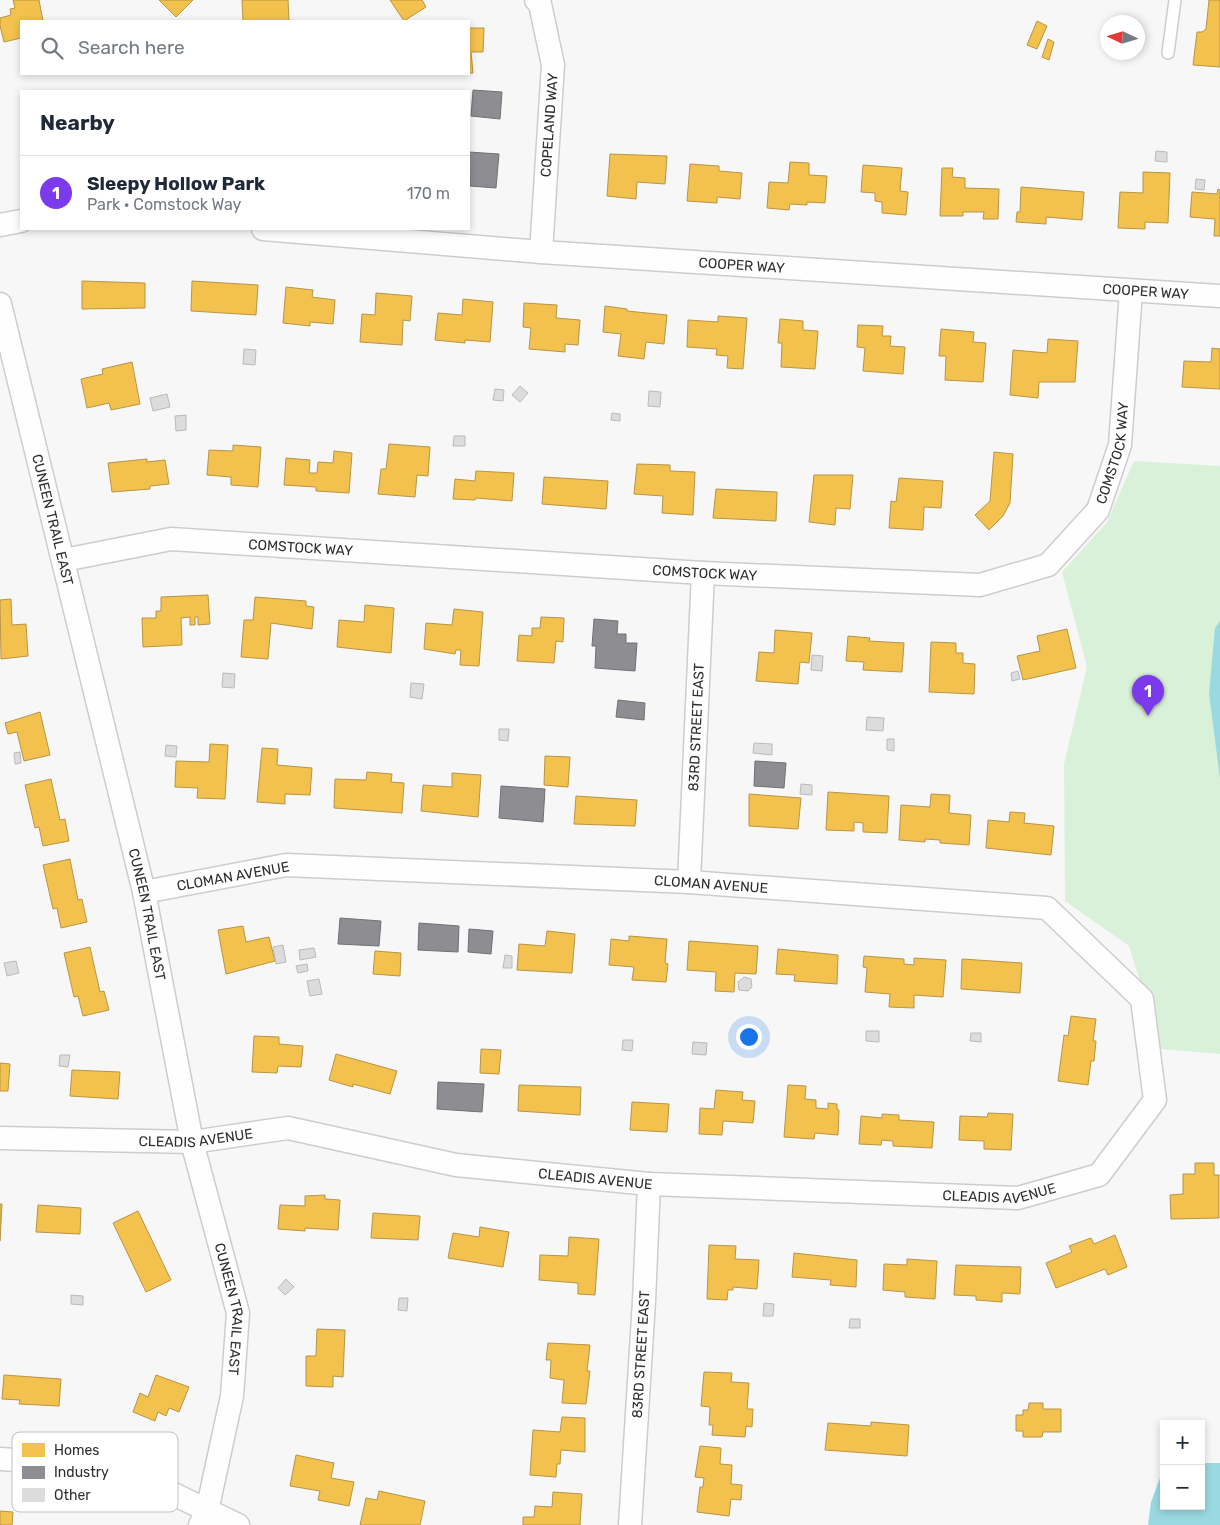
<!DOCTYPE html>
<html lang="en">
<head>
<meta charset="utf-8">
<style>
	:root { --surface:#fff; --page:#f6f6f7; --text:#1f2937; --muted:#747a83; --line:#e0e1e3; --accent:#7c3aed }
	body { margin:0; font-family:Rubik,sans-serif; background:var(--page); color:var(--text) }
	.controls { position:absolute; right:15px; bottom:15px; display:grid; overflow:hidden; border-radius:0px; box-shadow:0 2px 8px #0003 }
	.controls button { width:45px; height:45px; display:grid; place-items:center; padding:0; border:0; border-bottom:1px solid var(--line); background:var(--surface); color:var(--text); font:25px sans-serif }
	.compass { position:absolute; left:1100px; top:15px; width:45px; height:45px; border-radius:50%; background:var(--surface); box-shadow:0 2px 8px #0003; rotate:274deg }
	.you { position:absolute; left:748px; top:1036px; width:18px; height:18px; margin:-12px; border:4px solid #fff; border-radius:50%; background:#1a73e8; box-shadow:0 0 0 8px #1a73e833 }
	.badge { display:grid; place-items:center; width:32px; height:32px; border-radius:50%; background:var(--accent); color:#fff; font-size:16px; font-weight:700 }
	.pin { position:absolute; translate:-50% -41px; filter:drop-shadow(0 1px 2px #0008) }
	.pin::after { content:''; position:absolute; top:26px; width:18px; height:15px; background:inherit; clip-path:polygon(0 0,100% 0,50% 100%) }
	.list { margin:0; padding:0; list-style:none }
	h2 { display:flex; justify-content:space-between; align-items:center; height:65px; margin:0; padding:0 20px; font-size:21px }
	h2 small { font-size:16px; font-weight:400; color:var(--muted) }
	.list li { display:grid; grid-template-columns:32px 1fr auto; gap:15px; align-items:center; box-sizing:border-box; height:75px; padding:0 20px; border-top:1px solid var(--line) }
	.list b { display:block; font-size:19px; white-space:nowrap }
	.list p { margin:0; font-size:16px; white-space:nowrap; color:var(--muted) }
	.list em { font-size:16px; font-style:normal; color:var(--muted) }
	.icon { flex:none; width:28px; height:28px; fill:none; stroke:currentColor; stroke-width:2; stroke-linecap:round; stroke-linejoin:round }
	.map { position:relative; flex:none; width:1220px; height:1525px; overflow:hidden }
	.search { position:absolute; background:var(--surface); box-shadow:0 2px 8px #0003; left:20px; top:20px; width:450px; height:55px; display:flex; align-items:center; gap:12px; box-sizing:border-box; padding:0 18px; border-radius:0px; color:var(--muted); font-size:19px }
	.panel { position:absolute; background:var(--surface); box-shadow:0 2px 8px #0003; left:20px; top:90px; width:450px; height:140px; border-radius:0px }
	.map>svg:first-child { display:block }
	.green { fill:#daf1d9 }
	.water { fill:#99d9e0 }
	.homes { fill:#f2c14e; stroke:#b89545 }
	.industry { fill:#8d8d92; stroke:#717074 }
	.building { fill:#dddcdc; stroke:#bbbaba }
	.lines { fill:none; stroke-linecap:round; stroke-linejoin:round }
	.service-casing { stroke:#cdcdce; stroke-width:14 }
	.minor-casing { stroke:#cdcdce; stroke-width:25 }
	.service { stroke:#fefefe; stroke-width:11 }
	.minor { stroke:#fefefe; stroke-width:22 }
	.labels { text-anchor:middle; stroke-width:5; stroke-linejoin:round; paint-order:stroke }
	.street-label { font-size:14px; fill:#2f2e2f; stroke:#fff }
	.key { fill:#fff; stroke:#c1c0c1; stroke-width:1 }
	.key-label { font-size:14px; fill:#2f2e2f }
</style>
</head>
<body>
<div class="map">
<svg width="1220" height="1525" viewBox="0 0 1220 1525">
	<rect width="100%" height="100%" fill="#f7f7f8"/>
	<!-- green -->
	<path class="green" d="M 1134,461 L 1220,466 L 1220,1054 L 1161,1049 L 1129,946 L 1065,901 L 1064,764 L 1087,667 L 1062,572 L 1107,522 Z"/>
	<!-- water -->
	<path class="water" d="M 1220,621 L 1220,778 L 1209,694 L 1215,628 Z
		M 1201,1463 L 1220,1463 L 1220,1525 L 1148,1525 L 1151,1502 L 1160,1478 L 1164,1477 L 1164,1506 L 1201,1506 Z"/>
	<!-- homes -->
	<path class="homes" d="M 13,0 L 39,0 L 43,21 L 21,21 L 21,38 L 4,42 L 0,26 L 0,18 L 11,15 L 10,9 L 15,8 Z
		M 159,0 L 193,0 L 176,17 Z
		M 242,0 L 288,0 L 289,21 L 243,21 Z
		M 390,0 L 422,0 L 426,7 L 404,21 Z
		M 1209,0 L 1220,0 L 1220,67 L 1193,65 L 1197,32 L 1202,32 L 1206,29 Z
		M 1037,21 L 1047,26 L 1037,49 L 1027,45 Z
		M 469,28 L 484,28 L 483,52 L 471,52 L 473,73 L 469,73 Z
		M 1048,39 L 1054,42 L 1049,60 L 1042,57 Z
		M 610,154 L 667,156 L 665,184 L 637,182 L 636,199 L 607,196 Z
		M 790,162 L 809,163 L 809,175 L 827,176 L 825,203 L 807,202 L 807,205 L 790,204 L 789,210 L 767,208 L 769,182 L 788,183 Z
		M 690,164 L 719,166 L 719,171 L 742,173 L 740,199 L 717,197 L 717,203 L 687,201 Z
		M 863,165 L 902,168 L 900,191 L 908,192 L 906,215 L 882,213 L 882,202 L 875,201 L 875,193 L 861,192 Z
		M 942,168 L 953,168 L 952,177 L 965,178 L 965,188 L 999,189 L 998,219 L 983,219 L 984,212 L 963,212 L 963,216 L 940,216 Z
		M 1143,172 L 1170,173 L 1168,223 L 1145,222 L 1145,229 L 1118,228 L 1120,192 L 1143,193 Z
		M 1021,187 L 1084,192 L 1082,220 L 1046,217 L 1046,224 L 1016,222 L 1017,212 L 1020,212 Z
		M 1218,189 L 1220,190 L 1220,236 L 1214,236 L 1215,219 L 1190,217 L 1192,192 L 1217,194 Z
		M 82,281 L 145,283 L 145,308 L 82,309 Z
		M 192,281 L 258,285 L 256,315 L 191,311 Z
		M 286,287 L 313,290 L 312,297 L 335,300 L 333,324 L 310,322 L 310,326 L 283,323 Z
		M 376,293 L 412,296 L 410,321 L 403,320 L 402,345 L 360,342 L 362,314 L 375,315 Z
		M 463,299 L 493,302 L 490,342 L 465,340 L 465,343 L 435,340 L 438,313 L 462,315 Z
		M 524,303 L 557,305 L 556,318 L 580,320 L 578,345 L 565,344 L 565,352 L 529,349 L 531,328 L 523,327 Z
		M 605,306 L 627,309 L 627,311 L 667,315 L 664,344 L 646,342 L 644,359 L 618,356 L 621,334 L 603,332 Z
		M 718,316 L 747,318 L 743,369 L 727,368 L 728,356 L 716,355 L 717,349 L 687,347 L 688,320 L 718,322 Z
		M 780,319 L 803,321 L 803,330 L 818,331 L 815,369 L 781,367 L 782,343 L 778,343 Z
		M 858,325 L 883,326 L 882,336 L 891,336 L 890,346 L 905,347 L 903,374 L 863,371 L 865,348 L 857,347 Z
		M 941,329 L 974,332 L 973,342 L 986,343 L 983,382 L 945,380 L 946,356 L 939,356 Z
		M 1048,339 L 1078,341 L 1075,382 L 1039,382 L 1038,398 L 1010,395 L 1013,350 L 1047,353 Z
		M 1212,348 L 1220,349 L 1220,389 L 1182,387 L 1184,361 L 1211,362 Z
		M 132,362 L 140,404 L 111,410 L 109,403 L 87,408 L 81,379 L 103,374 L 102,369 Z
		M 389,444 L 430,447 L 428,476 L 417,475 L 415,497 L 378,494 L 381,469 L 386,469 Z
		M 233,445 L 261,447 L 258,487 L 231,485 L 231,477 L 207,475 L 209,450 L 233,451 Z
		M 334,451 L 352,453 L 349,493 L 316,491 L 316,487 L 284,485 L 286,458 L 310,460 L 309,473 L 317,473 L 318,462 L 333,463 Z
		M 994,452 L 1013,454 L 1010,503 L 1003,516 L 989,530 L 975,515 L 990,501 Z
		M 147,459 L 147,462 L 165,460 L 169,484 L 150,486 L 150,489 L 112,492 L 108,463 Z
		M 637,464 L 670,465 L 670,471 L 695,472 L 693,515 L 662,513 L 663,496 L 634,494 Z
		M 476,471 L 514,473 L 512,501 L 476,498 L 475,500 L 453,499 L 455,479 L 475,481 Z
		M 814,475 L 853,475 L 850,509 L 836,508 L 835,525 L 809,522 Z
		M 544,477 L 608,481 L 606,509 L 542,504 Z
		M 899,478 L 943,481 L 941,508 L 924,507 L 923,530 L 889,528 L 891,501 L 896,502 Z
		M 716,489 L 777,492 L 776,521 L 713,518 Z
		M 208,595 L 210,624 L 198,625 L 198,617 L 195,617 L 195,625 L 190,625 L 190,617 L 181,618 L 182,645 L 143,647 L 142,618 L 156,618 L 156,611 L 161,611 L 161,597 Z
		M 255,597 L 306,601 L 306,606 L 314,607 L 312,629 L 271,623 L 268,659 L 241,657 L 244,620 L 253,620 Z
		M 11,599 L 12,625 L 26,624 L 28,656 L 1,659 L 0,600 Z
		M 365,605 L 394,608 L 391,653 L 337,647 L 339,620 L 364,622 Z
		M 454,609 L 483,612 L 479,666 L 460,665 L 461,650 L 456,650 L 455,654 L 424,649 L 426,623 L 452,625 Z
		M 541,617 L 564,618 L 563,642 L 556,641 L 554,663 L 517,661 L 519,635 L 532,636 L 532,628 L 540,628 Z
		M 1067,629 L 1076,668 L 1023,680 L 1017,656 L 1040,651 L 1037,636 Z
		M 775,630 L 812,633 L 809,663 L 800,662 L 798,684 L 756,681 L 759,652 L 774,653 Z
		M 848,636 L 870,638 L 869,641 L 904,643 L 902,672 L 863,670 L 864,662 L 846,661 Z
		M 931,642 L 956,643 L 956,653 L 963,653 L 963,663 L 975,664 L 974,694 L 929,692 Z
		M 40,712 L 50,755 L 24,761 L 17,732 L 8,734 L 5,723 Z
		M 210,744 L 228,745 L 225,799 L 197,798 L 198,788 L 175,787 L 176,761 L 209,762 Z
		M 262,748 L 278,749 L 277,765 L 312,768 L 310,795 L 285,794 L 285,804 L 257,802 Z
		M 545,756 L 570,757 L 568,787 L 544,785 Z
		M 367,772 L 392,774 L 391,782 L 404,783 L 402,813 L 334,808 L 335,779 L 366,780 Z
		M 452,773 L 481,775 L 478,817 L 421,811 L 423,785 L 452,787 Z
		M 51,779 L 60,820 L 65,819 L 69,841 L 43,846 L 39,827 L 35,828 L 25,785 Z
		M 828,792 L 889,796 L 887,833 L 863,832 L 863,823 L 854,822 L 854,831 L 826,830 Z
		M 749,794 L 801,798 L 798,829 L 749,826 Z
		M 931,794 L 950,795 L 949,813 L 971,815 L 969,845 L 940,843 L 940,840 L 925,839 L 925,842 L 899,840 L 901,805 L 930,807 Z
		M 576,796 L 637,800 L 635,826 L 574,824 Z
		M 1010,812 L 1025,813 L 1024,823 L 1054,826 L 1051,855 L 986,848 L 988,820 L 1009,822 Z
		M 70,859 L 78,900 L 82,899 L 87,922 L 61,928 L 57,908 L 53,909 L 43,865 Z
		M 243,926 L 246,942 L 269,937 L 275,961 L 226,974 L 218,930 Z
		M 547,931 L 575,934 L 572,973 L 517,970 L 519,944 L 545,946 Z
		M 629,936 L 667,939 L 665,963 L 668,964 L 666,982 L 632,980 L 634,967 L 609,965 L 611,939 L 629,941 Z
		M 689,941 L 758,946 L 756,974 L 735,973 L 734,992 L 715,991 L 716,972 L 687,970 Z
		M 90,947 L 100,992 L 104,991 L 109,1010 L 83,1016 L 78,996 L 74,997 L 64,953 Z
		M 778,949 L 838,955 L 837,984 L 794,981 L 795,975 L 776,974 Z
		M 375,951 L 401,953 L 400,976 L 373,974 Z
		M 864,956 L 904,959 L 904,964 L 914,965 L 914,958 L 946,960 L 943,997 L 914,995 L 914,1008 L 889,1007 L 890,994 L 865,992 L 867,968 L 863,967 Z
		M 962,959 L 1022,963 L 1020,993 L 961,989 Z
		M 1071,1016 L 1096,1019 L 1093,1041 L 1096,1041 L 1094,1061 L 1091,1061 L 1088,1085 L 1058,1081 L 1064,1035 L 1068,1036 Z
		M 254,1036 L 279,1037 L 279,1044 L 303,1046 L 301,1067 L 278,1066 L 277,1073 L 252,1072 Z
		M 481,1049 L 501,1050 L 499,1074 L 480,1073 Z
		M 336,1054 L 397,1071 L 390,1094 L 353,1084 L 353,1087 L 329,1080 Z
		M 0,1063 L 10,1064 L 8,1091 L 0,1091 Z
		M 72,1070 L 120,1072 L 118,1099 L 70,1096 Z
		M 519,1085 L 581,1087 L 580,1115 L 518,1111 Z
		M 788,1085 L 806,1086 L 805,1099 L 816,1100 L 816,1108 L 828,1109 L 828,1103 L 837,1104 L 837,1109 L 839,1110 L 838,1135 L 815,1133 L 814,1139 L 784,1137 Z
		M 716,1090 L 743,1092 L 742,1100 L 755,1101 L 753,1123 L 723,1121 L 722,1135 L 699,1134 L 700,1108 L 714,1109 Z
		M 632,1102 L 669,1104 L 667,1132 L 630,1130 Z
		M 988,1113 L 1013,1114 L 1011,1150 L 984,1149 L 984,1141 L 959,1140 L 960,1116 L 987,1117 Z
		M 882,1114 L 899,1115 L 899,1120 L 934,1122 L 932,1148 L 893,1146 L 893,1141 L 882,1140 L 881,1145 L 859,1144 L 861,1116 L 882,1118 Z
		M 1195,1163 L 1214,1163 L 1214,1175 L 1219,1175 L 1219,1218 L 1171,1219 L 1170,1195 L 1183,1194 L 1183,1174 L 1195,1174 Z
		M 325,1195 L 325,1199 L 340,1200 L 338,1230 L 305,1228 L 305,1231 L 278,1229 L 280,1205 L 305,1206 L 305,1196 Z
		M 0,1204 L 2,1204 L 0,1241 Z
		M 38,1205 L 81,1208 L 80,1234 L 36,1232 Z
		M 138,1211 L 171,1280 L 146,1292 L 113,1223 Z
		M 373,1213 L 420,1216 L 418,1240 L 371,1238 Z
		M 480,1227 L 509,1232 L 503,1267 L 448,1258 L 453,1233 L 479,1237 Z
		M 1115,1235 L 1127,1267 L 1108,1275 L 1105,1269 L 1056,1288 L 1046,1263 L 1072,1252 L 1069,1246 L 1091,1238 L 1094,1244 Z
		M 569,1237 L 599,1239 L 595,1295 L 578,1294 L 578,1283 L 539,1280 L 540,1255 L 568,1256 Z
		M 709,1245 L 736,1246 L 735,1259 L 759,1260 L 757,1289 L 733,1287 L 733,1290 L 728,1290 L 727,1300 L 707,1299 Z
		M 794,1253 L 857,1260 L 856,1287 L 830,1285 L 831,1280 L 792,1277 Z
		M 907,1259 L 937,1261 L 935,1299 L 905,1297 L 905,1292 L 883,1290 L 884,1264 L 907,1265 Z
		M 956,1265 L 1021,1267 L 1020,1294 L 1002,1293 L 1002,1302 L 976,1300 L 976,1296 L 954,1295 Z
		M 317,1329 L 345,1330 L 343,1377 L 333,1376 L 333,1387 L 306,1386 L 306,1356 L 316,1356 Z
		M 548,1343 L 590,1345 L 587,1371 L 590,1371 L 586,1404 L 562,1403 L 564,1380 L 550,1378 L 551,1360 L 546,1360 Z
		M 704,1372 L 732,1373 L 731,1382 L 749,1383 L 747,1409 L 753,1409 L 752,1427 L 746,1426 L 745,1437 L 712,1435 L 713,1425 L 709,1425 L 710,1407 L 701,1406 Z
		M 4,1375 L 61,1379 L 59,1406 L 19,1404 L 20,1400 L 2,1399 Z
		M 156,1375 L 189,1387 L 179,1412 L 169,1408 L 166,1416 L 158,1412 L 155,1421 L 133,1412 L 140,1393 L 148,1397 Z
		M 1029,1403 L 1043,1403 L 1043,1409 L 1061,1409 L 1061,1432 L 1043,1432 L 1042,1437 L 1023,1437 L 1023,1431 L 1016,1431 L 1016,1415 L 1023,1415 L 1023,1410 L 1028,1410 Z
		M 562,1417 L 585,1418 L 585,1452 L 561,1450 L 560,1464 L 557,1464 L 556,1477 L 530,1475 L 533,1430 L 560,1432 Z
		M 871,1422 L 909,1425 L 907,1456 L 825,1450 L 828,1423 L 871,1426 Z
		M 700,1446 L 721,1448 L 720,1464 L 732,1465 L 731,1484 L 742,1485 L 741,1500 L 731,1499 L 729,1516 L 697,1512 L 700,1487 L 703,1487 L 704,1478 L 695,1477 Z
		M 296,1455 L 334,1463 L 331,1478 L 354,1482 L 349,1506 L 318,1500 L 320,1491 L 290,1486 Z
		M 379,1491 L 425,1501 L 420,1525 L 360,1525 L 366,1498 L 377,1500 Z
		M 553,1492 L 582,1494 L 580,1525 L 523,1525 L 523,1517 L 534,1517 L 535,1506 L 552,1507 Z
		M 0,1511 L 13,1512 L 12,1525 L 0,1525 Z"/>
	<!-- industry -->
	<path class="industry" d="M 473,90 L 502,92 L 500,119 L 471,116 Z
		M 469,152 L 499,154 L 496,188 L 470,186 Z
		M 594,619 L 618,621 L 617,634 L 626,634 L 626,643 L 637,643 L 635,671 L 595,668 L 596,646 L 592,646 Z
		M 618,700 L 645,703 L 644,720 L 616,717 Z
		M 755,761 L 786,763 L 784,788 L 754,786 Z
		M 501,786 L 545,789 L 543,822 L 499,818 Z
		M 340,918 L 381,921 L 379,946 L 338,944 Z
		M 419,923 L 459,926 L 458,952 L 418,950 Z
		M 469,929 L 493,931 L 491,954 L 468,952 Z
		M 438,1082 L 484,1084 L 482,1112 L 437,1109 Z"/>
	<!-- building -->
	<path class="building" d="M 1156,151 L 1167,152 L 1167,162 L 1155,161 Z
		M 1196,179 L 1205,180 L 1204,190 L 1195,189 Z
		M 244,349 L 256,350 L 255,365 L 243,364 Z
		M 520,386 L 528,393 L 520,402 L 512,395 Z
		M 495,389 L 504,390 L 503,401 L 493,400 Z
		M 649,391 L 661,392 L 660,407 L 648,406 Z
		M 167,394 L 170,407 L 153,411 L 150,398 Z
		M 612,413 L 620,414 L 620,421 L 611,420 Z
		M 186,415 L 186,430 L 176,431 L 175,416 Z
		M 454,436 L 465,436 L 465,446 L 453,446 Z
		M 812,655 L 823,656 L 822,671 L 811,670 Z
		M 1018,671 L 1020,679 L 1012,681 L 1011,673 Z
		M 223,673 L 235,674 L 234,688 L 222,687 Z
		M 411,683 L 424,684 L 422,699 L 410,697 Z
		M 867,717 L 884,718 L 883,731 L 866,730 Z
		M 499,729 L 509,729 L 508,741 L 499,740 Z
		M 887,739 L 894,739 L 894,751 L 887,750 Z
		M 754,743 L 772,744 L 772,755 L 753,753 Z
		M 166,745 L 177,746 L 176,757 L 165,756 Z
		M 20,752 L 21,763 L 15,764 L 14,753 Z
		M 801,784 L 812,785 L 812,795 L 800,794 Z
		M 283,945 L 286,962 L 276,964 L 273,947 Z
		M 314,948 L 316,957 L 300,960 L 299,950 Z
		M 505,955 L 512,956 L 512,968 L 503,968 Z
		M 16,961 L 19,973 L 7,976 L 4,963 Z
		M 307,964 L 308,971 L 298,973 L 296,966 Z
		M 744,977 L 751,979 L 752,987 L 748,991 L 739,990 L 738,982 Z
		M 319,979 L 322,994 L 310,996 L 307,981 Z
		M 866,1031 L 879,1031 L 879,1042 L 866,1041 Z
		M 971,1033 L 981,1033 L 981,1042 L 970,1041 Z
		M 623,1040 L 633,1040 L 632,1051 L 622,1050 Z
		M 693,1042 L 707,1043 L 706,1055 L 692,1054 Z
		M 60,1055 L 70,1055 L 68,1067 L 59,1066 Z
		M 286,1279 L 294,1287 L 285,1295 L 278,1288 Z
		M 71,1295 L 83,1296 L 83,1305 L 71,1304 Z
		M 399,1298 L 408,1298 L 407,1311 L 398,1310 Z
		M 764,1303 L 774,1304 L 773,1316 L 763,1316 Z
		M 850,1319 L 860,1319 L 860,1328 L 849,1328 Z"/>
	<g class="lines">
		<!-- service casing -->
		<g class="service-casing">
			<path id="service" d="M 1168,53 L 1175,0"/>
		</g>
		<!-- minor casing -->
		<g class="minor-casing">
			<g id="minor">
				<path d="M 536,0 L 540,4 L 553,65 L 541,252"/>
				<path d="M 0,225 L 21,221"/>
				<path id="s1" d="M 263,229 L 541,252 L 1220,296"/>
				<path id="s2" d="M 0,304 L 144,892 L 192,1142 L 238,1313 L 232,1396 L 207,1511 L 200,1525"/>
				<path id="s3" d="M 64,560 L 171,539 L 703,573 L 980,585 L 1048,565 L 1098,510 L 1120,445 L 1131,291"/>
				<path id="s4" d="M 689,882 L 703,573"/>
				<path id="s5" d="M 0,1138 L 192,1142 L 288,1128 L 456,1165 L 649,1184 L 1018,1198 L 1099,1175 L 1155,1100 L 1142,999 L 1047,908 L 689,882 L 286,865 L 144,892"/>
				<path d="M 0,1459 L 81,1464 L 138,1477 L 238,1525"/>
				<path id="s6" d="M 630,1525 L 644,1301 L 649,1184"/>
			</g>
		</g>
		<!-- service -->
		<use href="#service" class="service"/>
		<!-- minor -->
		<use href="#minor" class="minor"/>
	</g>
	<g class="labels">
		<!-- street labels -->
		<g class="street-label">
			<text transform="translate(549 125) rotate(-86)" y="5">COPELAND WAY</text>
			<text dy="5" stroke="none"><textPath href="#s1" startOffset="480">COOPER WAY</textPath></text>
			<text dy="5" stroke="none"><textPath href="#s1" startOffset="885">COOPER WAY</textPath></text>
			<text dy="5" stroke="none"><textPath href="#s3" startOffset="1124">COMSTOCK WAY</textPath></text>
			<text dy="5" stroke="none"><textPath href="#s2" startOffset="222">CUNEEN TRAIL EAST</textPath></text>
			<text dy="5" stroke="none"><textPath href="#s3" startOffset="239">COMSTOCK WAY</textPath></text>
			<text dy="5" stroke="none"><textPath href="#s3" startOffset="644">COMSTOCK WAY</textPath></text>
			<text dy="5" stroke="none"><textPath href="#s4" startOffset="155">83RD STREET EAST</textPath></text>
			<text transform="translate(233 876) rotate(-10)" y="5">CLOMAN AVENUE</text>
			<text transform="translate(711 884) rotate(4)" y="5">CLOMAN AVENUE</text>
			<text dy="5" stroke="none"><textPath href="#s2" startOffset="628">CUNEEN TRAIL EAST</textPath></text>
			<text dy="5" stroke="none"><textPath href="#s5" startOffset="196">CLEADIS AVENUE</textPath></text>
			<text dy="5" stroke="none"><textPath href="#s5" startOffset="601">CLEADIS AVENUE</textPath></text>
			<text dy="5" stroke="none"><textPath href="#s5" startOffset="1006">CLEADIS AVENUE</textPath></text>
			<text dy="5" stroke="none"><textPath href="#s2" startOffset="1032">CUNEEN TRAIL EAST</textPath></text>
			<text dy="5" stroke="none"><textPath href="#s6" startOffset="171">83RD STREET EAST</textPath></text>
		</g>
	</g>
	<!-- legend -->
	<rect x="12" y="1432" width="166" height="80" rx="8" class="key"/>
	<rect x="22" y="1443" width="23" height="14" fill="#f2c14e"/>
	<rect x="22" y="1466" width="23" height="13" fill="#8d8d92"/>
	<rect x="22" y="1488" width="23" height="14" fill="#dddcdc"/>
	<g class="key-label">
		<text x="54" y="1455">Homes</text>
		<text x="54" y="1477">Industry</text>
		<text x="54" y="1500">Other</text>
	</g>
</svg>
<div class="controls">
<button>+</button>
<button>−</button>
</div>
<svg class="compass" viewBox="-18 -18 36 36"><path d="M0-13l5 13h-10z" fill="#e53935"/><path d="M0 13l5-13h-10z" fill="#747a83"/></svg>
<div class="you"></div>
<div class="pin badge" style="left:1148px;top:716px">1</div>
<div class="search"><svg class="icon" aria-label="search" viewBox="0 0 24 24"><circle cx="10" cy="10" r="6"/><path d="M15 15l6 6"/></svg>Search here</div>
<section class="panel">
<h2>Nearby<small></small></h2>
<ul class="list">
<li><span class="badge">1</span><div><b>Sleepy Hollow Park</b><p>Park · Comstock Way</p></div><em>170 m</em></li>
</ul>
</section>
</div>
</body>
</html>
